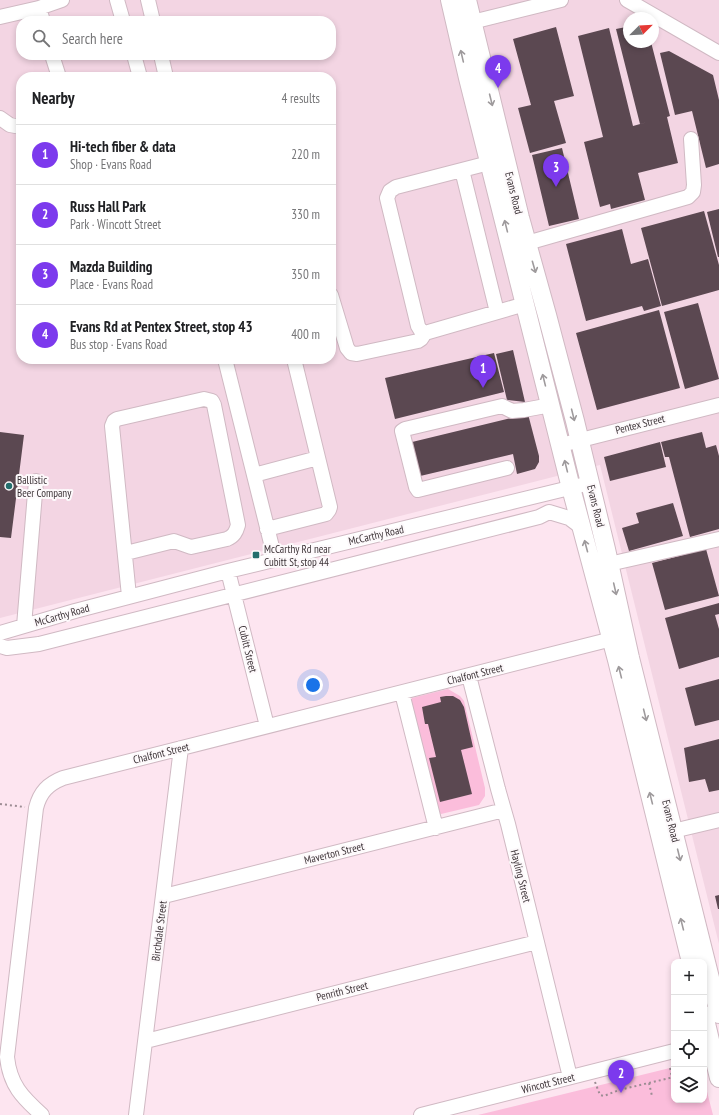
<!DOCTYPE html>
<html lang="en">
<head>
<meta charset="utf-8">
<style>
	:root { --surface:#fff; --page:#f2f2f2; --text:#202124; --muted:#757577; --line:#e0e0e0; --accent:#7c3aed }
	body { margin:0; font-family:"PT Sans Narrow",sans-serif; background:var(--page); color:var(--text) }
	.controls { position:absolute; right:12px; bottom:12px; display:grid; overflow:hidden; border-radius:8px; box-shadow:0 2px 6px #0003 }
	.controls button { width:36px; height:36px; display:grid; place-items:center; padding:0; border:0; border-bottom:1px solid var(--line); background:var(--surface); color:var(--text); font:20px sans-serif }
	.compass { position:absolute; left:623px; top:12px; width:36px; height:36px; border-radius:50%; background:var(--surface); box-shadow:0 2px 6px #0003; rotate:66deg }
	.you { position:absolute; left:313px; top:685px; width:14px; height:14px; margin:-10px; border:3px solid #fff; border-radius:50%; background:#1a73e8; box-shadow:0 0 0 6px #1a73e833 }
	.badge { display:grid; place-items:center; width:26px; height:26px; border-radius:50%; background:var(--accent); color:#fff; font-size:13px; font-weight:700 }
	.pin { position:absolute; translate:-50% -33px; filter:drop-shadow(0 1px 2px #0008) }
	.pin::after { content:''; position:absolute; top:21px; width:14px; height:12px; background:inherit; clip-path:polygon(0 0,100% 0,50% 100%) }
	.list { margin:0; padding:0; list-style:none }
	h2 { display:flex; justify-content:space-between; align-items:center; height:52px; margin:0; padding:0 16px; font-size:17px }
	h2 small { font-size:13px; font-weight:400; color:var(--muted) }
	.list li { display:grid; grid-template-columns:26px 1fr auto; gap:12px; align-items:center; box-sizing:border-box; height:60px; padding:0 16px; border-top:1px solid var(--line) }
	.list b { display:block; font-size:15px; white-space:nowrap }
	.list p { margin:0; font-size:13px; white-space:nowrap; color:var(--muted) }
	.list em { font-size:13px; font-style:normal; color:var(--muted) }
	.icon { flex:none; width:22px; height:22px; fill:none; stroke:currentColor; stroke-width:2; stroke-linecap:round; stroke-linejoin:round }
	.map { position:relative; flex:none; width:719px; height:1115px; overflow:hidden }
	.search { position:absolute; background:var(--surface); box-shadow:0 2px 6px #0003; left:16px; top:16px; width:320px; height:44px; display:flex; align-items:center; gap:10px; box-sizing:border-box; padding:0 14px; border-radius:16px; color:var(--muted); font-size:15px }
	.panel { position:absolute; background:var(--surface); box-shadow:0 2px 6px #0003; left:16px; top:72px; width:320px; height:292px; border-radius:16px }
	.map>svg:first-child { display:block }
	.built { fill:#f3d5e3; fill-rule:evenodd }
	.green { fill:#fbbddb }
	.building { fill:#5b4851 }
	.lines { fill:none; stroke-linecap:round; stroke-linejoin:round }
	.minor-casing { stroke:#d0b9c3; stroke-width:16 }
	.major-casing { stroke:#d0b9c3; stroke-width:20 }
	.path { stroke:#9d8d94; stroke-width:2; stroke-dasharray:2 3; stroke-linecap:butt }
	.minor { stroke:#fff; stroke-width:14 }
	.major { stroke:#fff; stroke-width:18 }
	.oneway { stroke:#9e9a9c }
	.poi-dot { fill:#236e6d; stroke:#fdf9fb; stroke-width:1.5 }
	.labels { text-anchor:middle; stroke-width:4; stroke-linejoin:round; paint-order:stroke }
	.street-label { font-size:11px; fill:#3d3438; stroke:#fdf9fb }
	.poi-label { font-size:11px; fill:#3d3438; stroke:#fdf9fb; text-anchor:start }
</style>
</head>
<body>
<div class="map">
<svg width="719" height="1115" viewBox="0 0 719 1115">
	<rect width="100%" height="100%" fill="#fde5f0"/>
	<!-- built -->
	<path class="built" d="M 0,0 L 719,0 L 719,944 L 600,465 L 0,618 ZM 629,18 L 653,18 L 653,42 L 629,42 ZM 21,21 L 331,21 L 331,55 L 21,55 ZM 21,77 L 331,77 L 331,359 L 21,359 Z"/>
	<!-- green -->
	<path class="green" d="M 448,689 L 460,696 L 464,701 L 485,788 L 485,796 L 479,805 L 441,814 L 437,811 L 410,702 L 412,698 Z
		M 674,1067 L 674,1100 L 704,1100 L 704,1080 L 713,1115 L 478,1115 Z"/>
	<!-- building -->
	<path class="building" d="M 556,27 L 574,96 L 554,101 L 566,143 L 530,153 L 518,108 L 531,105 L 513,39 Z
		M 626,27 L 629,29 L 629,42 L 651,42 L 670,116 L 667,117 L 678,163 L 638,173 L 645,200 L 611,209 L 610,204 L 600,207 L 584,142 L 603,137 L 578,36 L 609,28 L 633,126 L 651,121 L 640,124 L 616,29 Z
		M 669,51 L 713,75 L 719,100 L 719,164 L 706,168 L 692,111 L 675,115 L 660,53 Z
		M 562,148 L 579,219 L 549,226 L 532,155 Z
		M 719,209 L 719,257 L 718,257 L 707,212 Z
		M 704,211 L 719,265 L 719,290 L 662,306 L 641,228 Z
		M 622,229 L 631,264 L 648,259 L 661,306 L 644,311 L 642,306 L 586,321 L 566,244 Z
		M 698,303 L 719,379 L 685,389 L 664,312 Z
		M 659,310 L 680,388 L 597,410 L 576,333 Z
		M 513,350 L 525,402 L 507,400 L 496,354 Z
		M 494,353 L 504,392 L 395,419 L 385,378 Z
		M 528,414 L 539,456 L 539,462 L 535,469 L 517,474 L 513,454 L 416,477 L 408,443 Z
		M 0,432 L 24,435 L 11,538 L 0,537 Z
		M 702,432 L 706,448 L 716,445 L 719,456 L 719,529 L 690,537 L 669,457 L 665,457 L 661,442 Z
		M 660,442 L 666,467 L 610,481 L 604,457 Z
		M 673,503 L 683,536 L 629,551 L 622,528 L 639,523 L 636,513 Z
		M 706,549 L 719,596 L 665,610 L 652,563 Z
		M 719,603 L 719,614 L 715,615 L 719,629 L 719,657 L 679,669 L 665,618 Z
		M 719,679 L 719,720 L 695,726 L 685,688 Z
		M 446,696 L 453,696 L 460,700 L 464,707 L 473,747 L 461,750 L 472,794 L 440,802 L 429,758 L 436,757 L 428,724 L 425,724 L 422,707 L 441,702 L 440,697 Z
		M 719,739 L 719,790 L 709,792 L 705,779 L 689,782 L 684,748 Z
		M 719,895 L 719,909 L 718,909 L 715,896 Z"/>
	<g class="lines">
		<!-- minor casing -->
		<g class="minor-casing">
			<path id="minor" d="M 117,0 L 123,21
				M 148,0 L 153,21
				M 627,0 L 719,53
				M 39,8 L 43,21
				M 0,17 L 39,8 L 62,0
				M 464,24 L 561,0
				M 52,55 L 59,77
				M 134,55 L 140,77
				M 161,55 L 166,77
				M 0,118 L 10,125 L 21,127
				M 489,163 L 396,187 L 390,191 L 387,198 L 418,326 L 421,331 L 425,333 L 525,304
				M 462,170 L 497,312
				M 527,243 L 688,197 L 693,192 L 694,185 L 691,139
				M 331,295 L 347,348 L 351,353 L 357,354 L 418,341 L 421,339 L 425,333
				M 225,359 L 275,559
				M 561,445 L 719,405
				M 507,468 L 418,490 L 416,487 L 402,431 L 405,429 L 502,406 L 512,411 L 524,410 L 551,405
				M 254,475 L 318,458
				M 267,529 L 326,514 L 329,510 L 330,507 L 294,359
				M 126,553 L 174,541 L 191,547 L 227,539 C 234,536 236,532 238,525 L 214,405 L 212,401 L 204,399 L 117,419 L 114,421 L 112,426 L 129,596
				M 609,564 L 719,539
				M 228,571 L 267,726
				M 24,626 L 36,481
				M 0,633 L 75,611 L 228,571 L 590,483
				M 0,646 L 7,648 L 39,644 L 539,517 L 549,512 L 569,518 L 581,527
				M 469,676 L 498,789 L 508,824 L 570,1077
				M 402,693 L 436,828
				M 673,831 L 719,820
				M 164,896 L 504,810
				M 146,1041 L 537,942
				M 42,1115 C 22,1097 10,1085 7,1057 L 36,808 C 40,792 48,784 63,778 L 612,639
				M 136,1115 L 181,748
				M 421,1115 L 674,1051"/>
		</g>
		<!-- major casing -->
		<g class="major-casing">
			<path id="major" d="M 450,0 L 468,78 L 571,488 L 617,660 L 691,962
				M 467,0 L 520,218 L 547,315 L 575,421 L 606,549 L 630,658 L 719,1014
				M 704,1015 L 719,1078"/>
		</g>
		<!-- path -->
		<path class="path" d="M 0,804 L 25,807
			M 670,1068 L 672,1077
			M 595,1082 L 600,1095 L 604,1096 L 619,1090 L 674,1077
			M 649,1083 L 652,1096"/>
		<!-- minor -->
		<use href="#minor" class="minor"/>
		<!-- major -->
		<use href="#major" class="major"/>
	</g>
	<!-- one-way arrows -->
	<defs><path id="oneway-shaft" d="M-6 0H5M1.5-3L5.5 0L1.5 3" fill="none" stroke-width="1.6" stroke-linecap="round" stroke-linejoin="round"/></defs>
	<g class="oneway">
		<use href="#oneway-shaft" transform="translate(462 56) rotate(-103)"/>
		<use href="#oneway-shaft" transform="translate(491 100) rotate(76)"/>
		<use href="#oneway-shaft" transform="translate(506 226) rotate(-104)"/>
		<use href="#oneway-shaft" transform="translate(534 267) rotate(74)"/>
		<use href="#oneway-shaft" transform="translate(544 380) rotate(-104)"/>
		<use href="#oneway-shaft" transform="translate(573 415) rotate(76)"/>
		<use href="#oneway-shaft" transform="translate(566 466) rotate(-104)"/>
		<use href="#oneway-shaft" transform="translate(586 546) rotate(-105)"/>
		<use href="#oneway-shaft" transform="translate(615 589) rotate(77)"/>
		<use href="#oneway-shaft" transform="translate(620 672) rotate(-104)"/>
		<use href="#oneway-shaft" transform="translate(645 715) rotate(76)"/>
		<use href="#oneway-shaft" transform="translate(651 798) rotate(-104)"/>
		<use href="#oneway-shaft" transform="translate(679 855) rotate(76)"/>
		<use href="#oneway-shaft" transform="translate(682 924) rotate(-104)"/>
	</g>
	<!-- markers -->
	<g class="poi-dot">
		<circle cx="9" cy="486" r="4"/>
		<rect x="252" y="551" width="8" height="8" rx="2"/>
	</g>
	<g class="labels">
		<!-- street labels -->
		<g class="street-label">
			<text transform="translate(514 193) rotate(76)" y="4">Evans Road</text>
			<text transform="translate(640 424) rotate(-14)" y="4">Pentex Street</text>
			<text transform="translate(596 506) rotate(76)" y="4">Evans Road</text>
			<text transform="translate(376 535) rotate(-13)" y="4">McCarthy Road</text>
			<text transform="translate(62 615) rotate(-16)" y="4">McCarthy Road</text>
			<text transform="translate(248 649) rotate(76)" y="4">Cubitt Street</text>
			<text transform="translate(475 674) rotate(-14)" y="4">Chalfont Street</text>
			<text transform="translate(161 753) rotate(-14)" y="4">Chalfont Street</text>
			<text transform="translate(671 821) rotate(76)" y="4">Evans Road</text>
			<text transform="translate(334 853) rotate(-14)" y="4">Maverton Street</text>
			<text transform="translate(521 876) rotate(76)" y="4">Hayling Street</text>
			<text transform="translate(159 931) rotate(-83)" y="4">Birchdale Street</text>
			<text transform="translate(342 991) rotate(-14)" y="4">Penrith Street</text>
			<text transform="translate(548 1083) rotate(-14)" y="4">Wincott Street</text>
		</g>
		<!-- poi labels -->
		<g class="poi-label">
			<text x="17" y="484">Ballistic<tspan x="17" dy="13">Beer Company</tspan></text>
			<text x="264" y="553">McCarthy Rd near<tspan x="264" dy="13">Cubitt St, stop 44</tspan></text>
		</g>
	</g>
</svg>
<div class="controls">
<button>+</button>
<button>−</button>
<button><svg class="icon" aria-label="locate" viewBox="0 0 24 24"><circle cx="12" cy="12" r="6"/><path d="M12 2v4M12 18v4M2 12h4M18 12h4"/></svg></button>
<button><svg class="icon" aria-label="layers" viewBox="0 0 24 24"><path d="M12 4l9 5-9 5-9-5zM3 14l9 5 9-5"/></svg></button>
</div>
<svg class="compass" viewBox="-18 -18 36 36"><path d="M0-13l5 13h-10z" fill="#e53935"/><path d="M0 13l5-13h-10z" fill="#757577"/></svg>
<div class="you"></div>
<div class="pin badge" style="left:483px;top:388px">1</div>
<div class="pin badge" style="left:621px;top:1093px">2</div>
<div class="pin badge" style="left:556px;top:187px">3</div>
<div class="pin badge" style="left:498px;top:88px">4</div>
<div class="search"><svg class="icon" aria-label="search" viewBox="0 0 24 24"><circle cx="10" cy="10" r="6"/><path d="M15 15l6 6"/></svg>Search here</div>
<section class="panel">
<h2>Nearby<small>4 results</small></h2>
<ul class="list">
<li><span class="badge">1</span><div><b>Hi-tech fiber &amp; data</b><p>Shop · Evans Road</p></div><em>220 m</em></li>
<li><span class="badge">2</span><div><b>Russ Hall Park</b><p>Park · Wincott Street</p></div><em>330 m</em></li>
<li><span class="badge">3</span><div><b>Mazda Building</b><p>Place · Evans Road</p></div><em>350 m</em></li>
<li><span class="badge">4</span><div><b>Evans Rd at Pentex Street, stop 43</b><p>Bus stop · Evans Road</p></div><em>400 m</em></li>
</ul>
</section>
</div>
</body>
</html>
